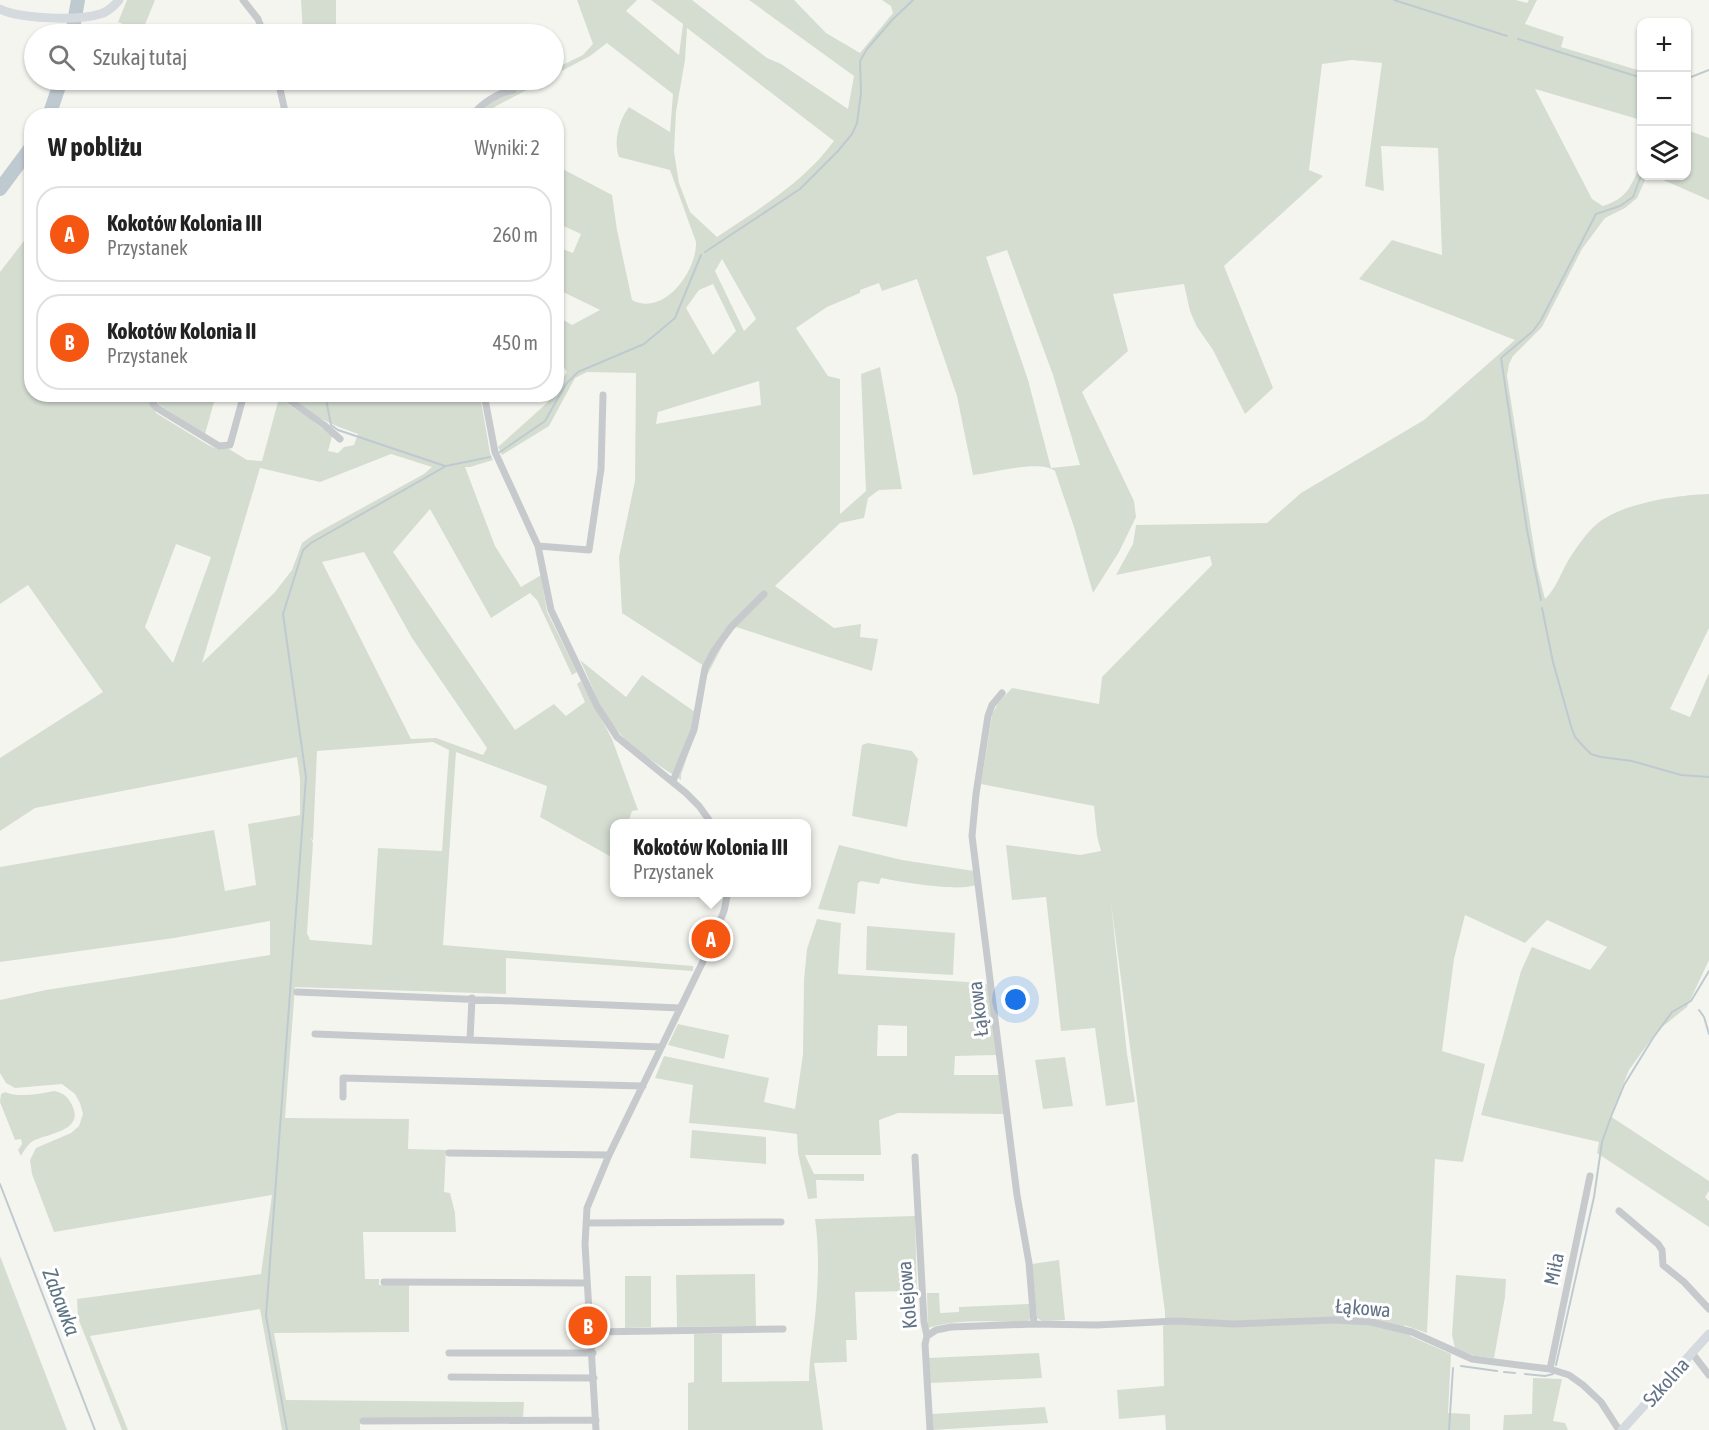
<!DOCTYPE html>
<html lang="pl">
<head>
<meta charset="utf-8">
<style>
	:root { --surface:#fff; --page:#f2f2f2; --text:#222; --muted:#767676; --line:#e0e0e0; --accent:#f55611 }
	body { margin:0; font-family:"Asap Condensed",sans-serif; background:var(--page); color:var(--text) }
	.controls { position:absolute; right:18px; top:18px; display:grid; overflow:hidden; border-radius:12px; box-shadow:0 2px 4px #0004 }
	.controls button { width:54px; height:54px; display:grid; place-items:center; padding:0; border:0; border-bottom:2px solid var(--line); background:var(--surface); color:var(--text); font:30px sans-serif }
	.you { position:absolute; left:1016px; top:1000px; width:21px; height:21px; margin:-15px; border:4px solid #fff; border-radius:50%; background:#1a73e8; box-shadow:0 0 0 9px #1a73e833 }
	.badge { display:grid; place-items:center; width:39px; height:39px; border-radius:50%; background:var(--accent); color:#fff; font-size:20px; font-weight:700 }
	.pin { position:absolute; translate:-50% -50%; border:3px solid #fff; box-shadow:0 2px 6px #0006 }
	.popup { position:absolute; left:610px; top:819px; width:201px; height:78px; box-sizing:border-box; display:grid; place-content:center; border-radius:12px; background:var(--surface); filter:drop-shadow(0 2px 4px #0005); font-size:20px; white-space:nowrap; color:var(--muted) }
	.popup b { font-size:22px; color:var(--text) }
	.popup::after { content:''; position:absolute; left:50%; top:100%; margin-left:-12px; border:12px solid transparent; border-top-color:var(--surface) }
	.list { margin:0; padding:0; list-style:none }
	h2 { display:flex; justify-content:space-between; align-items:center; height:78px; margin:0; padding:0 24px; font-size:26px }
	h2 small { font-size:20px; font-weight:400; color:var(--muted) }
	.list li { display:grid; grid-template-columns:39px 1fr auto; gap:18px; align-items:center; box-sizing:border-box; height:96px; margin:0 12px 12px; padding:0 12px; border:2px solid var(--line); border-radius:24px }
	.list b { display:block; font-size:22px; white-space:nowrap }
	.list p { margin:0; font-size:20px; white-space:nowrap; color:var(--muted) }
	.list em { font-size:20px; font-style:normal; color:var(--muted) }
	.icon { flex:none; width:33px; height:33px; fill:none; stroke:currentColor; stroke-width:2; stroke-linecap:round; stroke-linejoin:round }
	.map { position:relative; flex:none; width:1709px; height:1430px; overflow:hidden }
	.search { position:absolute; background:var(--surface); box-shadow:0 2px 4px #0004; left:24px; top:24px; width:540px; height:66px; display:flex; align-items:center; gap:15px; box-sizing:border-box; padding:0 21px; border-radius:33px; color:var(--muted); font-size:22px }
	.panel { position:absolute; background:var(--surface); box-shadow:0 2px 4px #0004; left:24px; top:108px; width:540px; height:294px; border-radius:24px }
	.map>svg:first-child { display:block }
	.green { fill:#d5ddd1; fill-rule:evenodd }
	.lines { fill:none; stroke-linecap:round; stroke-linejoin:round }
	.stream { stroke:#bfcad0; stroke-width:2 }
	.river { stroke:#bfcad0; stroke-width:14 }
	.street { stroke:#c7cacd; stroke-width:7 }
	.secondary { stroke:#d5dadf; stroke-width:9 }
	.labels { text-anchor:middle; stroke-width:6; stroke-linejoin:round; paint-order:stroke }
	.street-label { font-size:20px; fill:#617285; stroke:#fff }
	.water-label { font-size:21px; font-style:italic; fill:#5c7583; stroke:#fff }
</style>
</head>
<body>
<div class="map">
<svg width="1709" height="1430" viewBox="0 0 1709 1430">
	<rect width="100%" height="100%" fill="#f5f5f0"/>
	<!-- green -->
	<path class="green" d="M 127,0 L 155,0 L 142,32 L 118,22 Z
		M 301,0 L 336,0 L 336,34 L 303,34 Z
		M 577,0 L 637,0 L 626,11 L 679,55 L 683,24 L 651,0 L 692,0 L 767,58 L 781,64 L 848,109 L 854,76 L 749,0 L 794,0 L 826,33 L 860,53 L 893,13 L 891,6 L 882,0 L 1516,0 L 1527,3 L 1529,0 L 1537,0 L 1525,24 L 1564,37 L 1561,47 L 1641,71 L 1641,120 L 1535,89 L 1592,199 L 1603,206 C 1628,198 1631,186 1641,163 L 1642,176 L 1647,176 L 1637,198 L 1625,208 L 1605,218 L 1582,249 L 1542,327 L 1513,356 L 1509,364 L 1507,376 L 1537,567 L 1545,599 C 1557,588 1562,569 1571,556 C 1579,544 1587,532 1598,523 C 1623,503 1677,495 1709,494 L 1709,628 L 1670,709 L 1690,717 L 1709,673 L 1709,960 L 1687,1007 L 1657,1031 L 1629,1070 L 1610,1116 L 1709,1181 L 1709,1191 L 1705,1197 L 1709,1201 L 1709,1227 L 1597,1153 L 1599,1142 L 1481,1115 L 1521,971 L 1532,947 L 1590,970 L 1607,947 L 1547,920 L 1525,943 L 1465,915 L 1454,959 L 1442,1051 L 1485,1064 L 1463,1162 L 1435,1159 L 1427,1333 L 1404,1325 L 1410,1336 L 1451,1354 L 1448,1413 L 1470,1414 L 1470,1430 L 1166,1430 L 1165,1415 L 1119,1419 L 1117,1390 L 1164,1386 L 1163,1326 L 1165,1325 L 1165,1312 L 1111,903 L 1127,1054 L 1135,1102 L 1106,1106 L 1095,1028 L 1061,1031 L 1046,897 L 1012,900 L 1006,845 L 1080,855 L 1101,851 L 1097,836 L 1094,806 L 981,784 L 992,715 L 998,703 L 1012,688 L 1099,704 L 1102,677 L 1212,565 L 1210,556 L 1116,575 L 1133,544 L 1136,525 L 1267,523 L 1301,493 L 1424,420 L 1515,340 L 1359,279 L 1392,240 L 1442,255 L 1438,148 L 1381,146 L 1384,191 L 1365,186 L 1382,63 L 1352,60 L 1322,64 L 1309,170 L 1323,176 L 1224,266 L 1273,388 L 1245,414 L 1213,350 L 1197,327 L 1190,311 L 1184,284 L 1113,294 L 1128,351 L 1082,392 L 1134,501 L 1136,517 L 1119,552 L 1093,593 L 1074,527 L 1055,471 C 1039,459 993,473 973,475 L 957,396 L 917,279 L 882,291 L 879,283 L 860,290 L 860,293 L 827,307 L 796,328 L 828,376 L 840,379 L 840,514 L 866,491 L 861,374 L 880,367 L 902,489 L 879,490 L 868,498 L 864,518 L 840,523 L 775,586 L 834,628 L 861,624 L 860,637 L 878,639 L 872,671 L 736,627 L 725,641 L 706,677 L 699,721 L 681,775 L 681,780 C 660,766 630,748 614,727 C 599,708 591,682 580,660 L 626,697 L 642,675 L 695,712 L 704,666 L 622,613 L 619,557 L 635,481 L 636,373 L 587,372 L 575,378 L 549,426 L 502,455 L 498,447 L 547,403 L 553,395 L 556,394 L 557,388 L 567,372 L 557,357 L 557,316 L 572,325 L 600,310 L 557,289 L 557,247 L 573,253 L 581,234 L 557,223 L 557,166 L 612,195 L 617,230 L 632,300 C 664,317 697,271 696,242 L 670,170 L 619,157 C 613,142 619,120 629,107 L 670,132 L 673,94 L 607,43 L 590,56 L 554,75 L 554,69 L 583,55 L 593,44 ZM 687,28 L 834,141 C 803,183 760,208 717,237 L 690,212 L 679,183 L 674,152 L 676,112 L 685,60 ZM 1007,250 L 1053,375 L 1080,465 L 1051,468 L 1028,380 L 986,257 ZM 722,259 L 756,319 L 744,331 L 715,271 ZM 713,284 L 736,331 L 713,355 L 686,308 L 699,290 ZM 759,381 L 761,405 L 656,424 L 658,412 Z
		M 528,80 L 546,80 L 496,106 L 485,115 L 477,116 L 486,105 L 510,93 Z
		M 1687,130 L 1709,138 L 1709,200 L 1654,176 L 1686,176 Z
		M 31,225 L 32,394 L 154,395 L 151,402 L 156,413 L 208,445 L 217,449 L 229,449 L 247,460 L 262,461 L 279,398 L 310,419 L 332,436 L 328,451 L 338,453 L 344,447 L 354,445 L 358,434 C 333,425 307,415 288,395 L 480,395 L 490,453 L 493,460 L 470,467 L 465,467 L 495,546 L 521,587 L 541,575 L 547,612 L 577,672 L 572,675 L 537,600 L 530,593 L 491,618 L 430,509 L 393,552 L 515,730 L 554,704 L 566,716 L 585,702 L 577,684 L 581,681 L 612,739 L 638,810 L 632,811 L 628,823 L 615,824 L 615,859 L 540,817 L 547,786 L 456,752 L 443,945 L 693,966 L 693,971 L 506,958 L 506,994 L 295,987 L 285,1118 L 409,1119 L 408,1149 L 446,1150 L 444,1192 L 450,1193 L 455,1213 L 456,1232 L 363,1232 L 365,1279 L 379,1279 L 379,1285 L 409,1285 L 409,1332 L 274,1333 L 286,1400 L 524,1402 L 523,1418 L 360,1420 L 360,1430 L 282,1430 L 260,1309 L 90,1336 L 128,1430 L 122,1430 L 78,1318 L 77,1299 L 261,1274 L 272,1195 L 54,1232 L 32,1174 L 30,1160 L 36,1148 L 71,1133 L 79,1126 L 83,1114 L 80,1103 L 75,1094 L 62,1084 L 15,1088 L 6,1083 L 0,1073 L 0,1000 L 46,990 L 270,955 L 270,921 L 174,938 L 0,962 L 0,867 L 214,830 L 225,891 L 256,885 L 248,824 L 300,815 L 300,779 L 297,757 L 35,808 L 0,831 L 0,758 L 103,692 L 28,585 L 0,604 L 0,272 L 27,237 ZM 391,454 L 432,467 L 424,474 L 313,535 L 302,543 L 292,570 L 275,592 L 202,663 L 260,468 L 320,482 ZM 176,544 L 211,557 L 173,663 L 145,627 ZM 364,552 L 412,638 L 487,748 L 483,755 L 436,738 L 411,739 L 322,562 ZM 433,742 L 449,750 L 442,851 L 378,848 L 372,945 L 310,940 L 307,933 L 313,843 L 310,837 L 313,841 L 317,751 Z
		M 160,395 L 216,395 L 205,434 L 158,404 Z
		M 868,743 L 912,751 L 918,759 L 907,827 L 852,816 L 862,745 Z
		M 839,845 L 902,860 L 974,871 L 976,885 C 958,892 901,882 881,878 L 879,884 L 861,881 L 858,883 L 855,914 L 818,909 Z
		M 817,919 L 841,923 L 838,974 L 984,983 L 989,985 L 998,1055 L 955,1056 L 954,1075 L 1000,1075 L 1005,1114 L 898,1113 L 879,1120 L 881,1155 L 805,1155 L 814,1174 L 864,1174 L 864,1181 L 816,1180 L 817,1198 L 808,1199 L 798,1153 L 797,1134 L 766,1130 L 689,1123 L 693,1085 L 655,1078 L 664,1056 L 769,1078 L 764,1102 L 795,1109 L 803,1054 L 804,980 L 807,949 ZM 878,1025 L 907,1026 L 907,1056 L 877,1056 Z
		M 867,926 L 955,933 L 953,975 L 866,970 Z
		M 678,1024 L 729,1035 L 724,1059 L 668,1045 Z
		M 1065,1057 L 1073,1106 L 1043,1109 L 1035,1060 Z
		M 54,1091 C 64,1093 68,1097 72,1105 C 85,1131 48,1133 33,1141 C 27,1145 24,1151 21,1156 L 18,1150 L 22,1144 L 21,1139 L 15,1140 L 0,1102 L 1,1094 L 5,1092 C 20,1098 38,1094 54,1091 Z
		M 692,1130 L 766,1137 L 766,1164 L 690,1158 Z
		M 915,1216 L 917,1291 L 855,1292 L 857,1340 L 846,1340 L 847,1362 L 814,1363 L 823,1430 L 688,1430 L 688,1383 L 694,1382 L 694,1334 L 722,1334 L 722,1382 L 809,1381 C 809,1362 812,1345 814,1326 C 818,1292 820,1253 815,1219 Z
		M 0,1256 L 67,1430 L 0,1430 Z
		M 1059,1260 L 1065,1320 L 1042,1321 L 1037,1318 L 1032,1264 Z
		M 755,1274 L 756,1326 L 677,1327 L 676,1275 Z
		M 1456,1275 L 1506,1279 L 1505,1297 L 1494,1358 L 1475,1356 L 1455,1348 L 1452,1335 Z
		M 625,1276 L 651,1276 L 651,1327 L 625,1328 Z
		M 927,1293 L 939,1293 L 940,1313 L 959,1312 L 959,1307 L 1029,1304 L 1031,1318 L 1027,1322 C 995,1322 959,1318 928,1328 Z
		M 1039,1353 L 1042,1378 L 930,1383 L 928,1358 Z
		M 1533,1378 L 1562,1379 L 1553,1421 L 1565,1423 L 1568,1430 L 1503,1430 L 1504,1415 L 1532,1414 Z
		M 1045,1407 L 1048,1423 L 932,1430 L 932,1414 Z"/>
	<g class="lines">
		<!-- stream -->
		<path class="stream" d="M 1394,0 L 1507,36
			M 1518,39 L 1642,78
			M 1686,79 L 1709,70
			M 705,252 L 800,189 L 838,151 L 852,134 L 857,123 L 861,93 L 860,61 L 867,49 L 892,20 L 913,0
			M 325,394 L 331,425 L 338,430 L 445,466
			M 500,452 L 545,421 L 566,384 L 578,372 L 644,344 L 675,318 L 701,255
			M 1541,600 L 1527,530 L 1501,358 L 1533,331 L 1541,320 L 1596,214 L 1620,206 L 1633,197 L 1642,173
			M 1542,608 L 1553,662 L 1571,726 L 1575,737 L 1583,746 L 1591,754 L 1601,757 L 1632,761 L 1681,775 L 1709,777
			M 1699,1010 L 1704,1017 L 1709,1034
			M 0,1184 L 95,1430
			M 1556,1365 L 1594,1197 L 1602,1142 L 1612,1114 L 1624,1085 L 1653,1038 L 1672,1012 L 1691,1001 L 1709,971
			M 1461,1366 L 1497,1371
			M 1504,1372 L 1515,1373
			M 1525,1374 L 1545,1376 L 1553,1374
			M 287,1430 L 266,1316 L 306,777 L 283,614 L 303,550 L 311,543 L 446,466 L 490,457
			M 1449,1430 L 1453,1368"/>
		<!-- river -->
		<path class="river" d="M 72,34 L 78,0
			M 49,116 L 61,80
			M 0,189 L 32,146"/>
		<!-- street -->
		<path class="street" d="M 243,0 L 258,19 L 264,34
			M 278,80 L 286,116
			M 472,116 C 481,103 498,93 513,90
			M 156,394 L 153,404 L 157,408 L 219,446 L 230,445 L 244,394
			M 284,394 L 286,398 L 324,425 L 340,439
			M 484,394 L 495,452 L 538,546 L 551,610 L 597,706 L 617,737 L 686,793 L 699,806 L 712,824
			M 538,546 L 589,550 L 601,469 L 603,395
			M 1002,693 L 992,705 L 988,716 L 976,794 L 972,836 L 1017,1195 L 1029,1263 L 1034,1324
			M 673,781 L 694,730 L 705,668 L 714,651 L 731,627 L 764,594
			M 297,992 L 680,1008
			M 315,1034 L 470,1040 L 472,998
			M 470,1040 L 661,1047
			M 343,1097 L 343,1078 L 643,1086
			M 449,1153 L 609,1155
			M 915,1157 L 924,1322 L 927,1336 L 925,1344 L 930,1430
			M 1619,1211 L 1658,1244 L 1662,1250 L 1663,1265 L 1684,1282 L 1709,1309
			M 586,1223 L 781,1222
			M 384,1282 L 587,1283
			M 592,1332 L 783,1329
			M 927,1336 L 936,1330 L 951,1327 L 1034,1324 L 1097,1325 L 1176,1321 L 1234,1324 L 1334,1320 L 1371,1322 L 1412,1332 L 1472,1359 L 1550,1369 L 1569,1375 L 1583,1385 L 1601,1402 L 1619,1430
			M 449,1353 L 593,1353
			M 1692,1353 L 1709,1375
			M 1550,1369 L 1590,1176
			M 451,1377 L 594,1378
			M 363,1421 L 596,1420
			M 596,1430 L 585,1244 L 587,1208 L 609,1155 L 708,951 L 724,911 L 728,892"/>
		<!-- secondary -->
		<path class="secondary" d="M 0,9 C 21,19 78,21 100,14 C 108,12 114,6 119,0
			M 1622,1430 L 1709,1334"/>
	</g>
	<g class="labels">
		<!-- street labels -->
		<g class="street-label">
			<text transform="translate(978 1009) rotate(-97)" y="7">Łąkowa</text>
			<text transform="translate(1554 1269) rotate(-78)" y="7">Miła</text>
			<text transform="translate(907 1295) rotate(-95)" y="7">Kolejowa</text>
			<text transform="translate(1363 1308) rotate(5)" y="7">Łąkowa</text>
			<text transform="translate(1666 1382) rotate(-48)" y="7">Szkolna</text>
		</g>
		<!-- water labels -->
		<g class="water-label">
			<text transform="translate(61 1302) rotate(69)" y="7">Zabawka</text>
		</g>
	</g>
</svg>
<div class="controls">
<button>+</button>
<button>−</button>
<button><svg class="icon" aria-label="layers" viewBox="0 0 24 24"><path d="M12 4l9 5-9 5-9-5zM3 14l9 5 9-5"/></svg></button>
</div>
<div class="you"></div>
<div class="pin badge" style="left:711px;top:939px">A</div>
<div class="popup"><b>Kokotów Kolonia III</b>Przystanek</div>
<div class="pin badge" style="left:588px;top:1326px">B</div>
<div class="search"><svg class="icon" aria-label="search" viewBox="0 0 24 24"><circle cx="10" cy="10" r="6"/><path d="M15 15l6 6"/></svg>Szukaj tutaj</div>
<section class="panel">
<h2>W pobliżu<small>Wyniki: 2</small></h2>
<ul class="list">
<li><span class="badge">A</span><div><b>Kokotów Kolonia III</b><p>Przystanek</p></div><em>260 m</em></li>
<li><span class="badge">B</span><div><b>Kokotów Kolonia II</b><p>Przystanek</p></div><em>450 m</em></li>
</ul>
</section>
</div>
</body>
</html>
